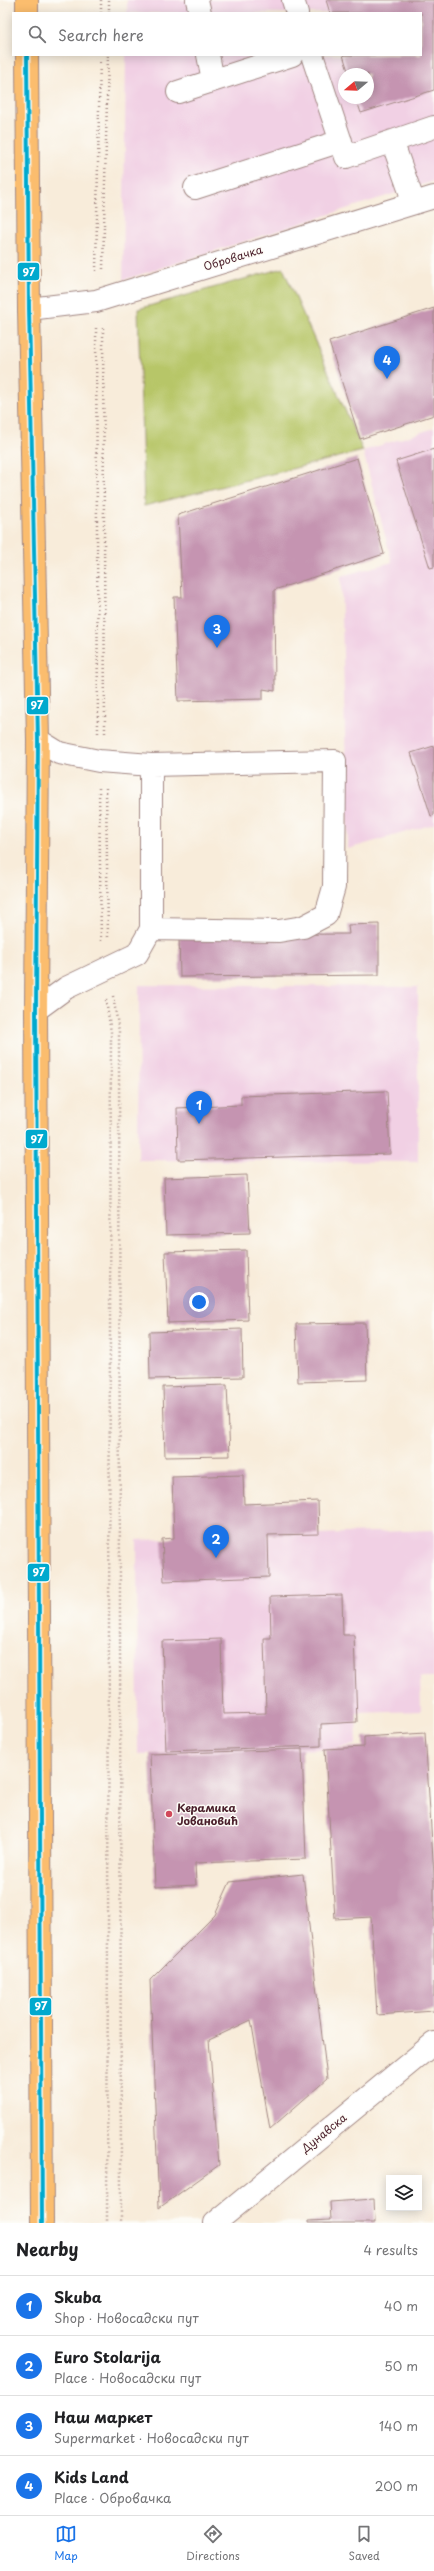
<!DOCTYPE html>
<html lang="en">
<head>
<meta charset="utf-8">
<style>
	:root { --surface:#fff; --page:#f2f2f2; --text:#202124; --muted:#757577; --line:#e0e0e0; --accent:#1a73e8 }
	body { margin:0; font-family:"Playpen Sans",sans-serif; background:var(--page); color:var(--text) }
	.controls { position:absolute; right:12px; bottom:12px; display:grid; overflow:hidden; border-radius:0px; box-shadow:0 2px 10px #0003 }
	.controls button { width:36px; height:36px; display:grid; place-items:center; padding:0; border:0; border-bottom:1px solid var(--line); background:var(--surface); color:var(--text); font:20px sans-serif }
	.compass { position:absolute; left:338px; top:68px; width:36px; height:36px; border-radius:50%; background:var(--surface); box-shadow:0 2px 10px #0003; rotate:251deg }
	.you { position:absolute; left:199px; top:1302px; width:14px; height:14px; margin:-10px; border:3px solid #fff; border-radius:50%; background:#1a73e8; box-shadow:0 0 0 6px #1a73e833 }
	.badge { display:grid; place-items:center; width:26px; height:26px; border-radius:50%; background:var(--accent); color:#fff; font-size:13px; font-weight:700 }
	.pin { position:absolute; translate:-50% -33px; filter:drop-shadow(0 1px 2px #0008) }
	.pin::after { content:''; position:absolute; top:21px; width:14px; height:12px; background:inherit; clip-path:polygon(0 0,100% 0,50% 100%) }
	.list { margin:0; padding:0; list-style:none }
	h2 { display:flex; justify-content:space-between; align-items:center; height:52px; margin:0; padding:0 16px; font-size:17px }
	h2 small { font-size:13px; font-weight:400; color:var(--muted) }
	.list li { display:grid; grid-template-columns:26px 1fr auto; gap:12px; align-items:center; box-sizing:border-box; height:60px; padding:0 16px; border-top:1px solid var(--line) }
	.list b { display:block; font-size:15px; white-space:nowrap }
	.list p { margin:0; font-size:13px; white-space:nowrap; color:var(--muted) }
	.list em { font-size:13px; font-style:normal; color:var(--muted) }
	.icon { flex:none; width:22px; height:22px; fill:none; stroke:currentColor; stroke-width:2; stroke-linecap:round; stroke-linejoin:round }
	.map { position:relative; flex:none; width:434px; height:2223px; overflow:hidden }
	.search { position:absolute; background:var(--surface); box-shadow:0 2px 10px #0003; left:12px; right:12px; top:12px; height:44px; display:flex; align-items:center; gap:10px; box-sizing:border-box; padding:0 14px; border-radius:0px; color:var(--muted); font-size:15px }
	.sheet { height:292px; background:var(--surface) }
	nav { display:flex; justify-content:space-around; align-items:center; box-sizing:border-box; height:56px; border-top:1px solid var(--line); background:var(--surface); font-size:11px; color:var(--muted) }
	nav a { display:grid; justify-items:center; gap:2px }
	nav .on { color:var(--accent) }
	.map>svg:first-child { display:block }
	.built { fill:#f1d0e4; fill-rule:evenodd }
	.green { fill:#b7c668; stroke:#80724a }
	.building { fill:#c594b1 }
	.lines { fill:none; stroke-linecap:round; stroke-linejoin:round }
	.minor-casing { stroke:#a18682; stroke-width:24 }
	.major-casing { stroke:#a18682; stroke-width:24 }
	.path { stroke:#a18682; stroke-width:2.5; stroke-dasharray:1 3; stroke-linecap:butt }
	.minor { stroke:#fff; stroke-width:22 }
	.major { stroke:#fbbd6e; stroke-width:22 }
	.bus-1-casing { stroke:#fdfcf7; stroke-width:7 }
	.bus-1 { stroke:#00a9ce; stroke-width:4 }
	.poi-dot { fill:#d1495b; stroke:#fdfcf7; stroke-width:1.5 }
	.labels { text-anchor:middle; stroke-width:3; stroke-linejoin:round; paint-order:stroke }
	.street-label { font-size:11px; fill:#4a1f2b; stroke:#fdfcf7 }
	.poi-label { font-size:11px; font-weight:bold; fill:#4a1f2b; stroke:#fdfcf7; text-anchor:start }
	.line-badge { stroke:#fdfcf7; stroke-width:1.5 }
	.badge-label { font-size:11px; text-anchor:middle; font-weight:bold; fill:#fff }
</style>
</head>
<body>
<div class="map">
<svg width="434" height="2223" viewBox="0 0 434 2223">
	<rect width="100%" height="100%" fill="#fdfcf7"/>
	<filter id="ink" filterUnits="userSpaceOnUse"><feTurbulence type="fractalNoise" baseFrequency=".025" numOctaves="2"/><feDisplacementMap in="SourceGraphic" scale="8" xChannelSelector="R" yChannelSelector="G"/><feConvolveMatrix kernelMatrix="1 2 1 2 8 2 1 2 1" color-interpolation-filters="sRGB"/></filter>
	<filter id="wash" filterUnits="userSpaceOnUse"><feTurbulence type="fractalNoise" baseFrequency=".012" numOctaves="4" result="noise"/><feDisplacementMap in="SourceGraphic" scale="16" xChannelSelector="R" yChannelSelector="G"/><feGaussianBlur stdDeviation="0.9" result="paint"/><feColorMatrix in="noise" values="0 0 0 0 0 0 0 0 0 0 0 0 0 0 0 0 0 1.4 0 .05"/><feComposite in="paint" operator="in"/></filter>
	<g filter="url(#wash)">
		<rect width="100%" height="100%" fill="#f8ecda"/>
		<!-- built -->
		<path class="built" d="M 127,0 L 434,0 L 434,181 L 123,280 L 126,55 L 421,55 L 421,13 L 127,13 ZM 344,74 L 368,74 L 368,98 L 344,98 Z
			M 434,428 L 434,824 L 348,849 L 341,576 L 392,562 L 363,451 Z
			M 139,985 L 418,987 L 418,1162 L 138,1160 Z
			M 434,1530 L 434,1677 L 420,1677 L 421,1711 L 356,1713 L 357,1745 L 325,1749 L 138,1754 L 137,1540 Z"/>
		<!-- green -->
		<path class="green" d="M 283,268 L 363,451 L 144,506 L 138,309 Z"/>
		<g id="blocks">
			<!-- building -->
			<path class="building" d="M 326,0 L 434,0 L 434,90 L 361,113 L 356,98 L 368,98 L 368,74 L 349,74 L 343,55 L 421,55 L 421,13 L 330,13 Z
				M 434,308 L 434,415 L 360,439 L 329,342 Z
				M 434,449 L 434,567 L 430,568 L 396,461 Z
				M 357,458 L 384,554 L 274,590 L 275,691 L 263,689 L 263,699 L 178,701 L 174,597 L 182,597 L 178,515 Z
				M 434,746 L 434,815 L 431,816 L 411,753 Z
				M 379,924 L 379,975 L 180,977 L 179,935 L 349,934 L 348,925 Z
				M 387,1091 L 390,1154 L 178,1160 L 177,1108 L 241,1105 L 241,1096 Z
				M 247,1175 L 250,1233 L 166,1235 L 164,1178 Z
				M 246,1250 L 248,1320 L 168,1323 L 165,1252 Z
				M 365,1323 L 367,1380 L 298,1382 L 296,1324 Z
				M 242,1329 L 243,1377 L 150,1379 L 149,1332 Z
				M 227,1385 L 230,1456 L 165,1457 L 163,1387 Z
				M 243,1475 L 244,1504 L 318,1501 L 319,1534 L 268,1535 L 269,1577 L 164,1581 L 162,1539 L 174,1538 L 172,1477 Z
				M 342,1595 L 343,1635 L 354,1635 L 357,1722 L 321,1724 L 321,1746 L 166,1751 L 162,1641 L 221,1639 L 223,1714 L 266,1713 L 264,1638 L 271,1638 L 270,1597 Z
				M 425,1733 L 434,1875 L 434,2011 L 377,2015 L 371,1917 L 335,1919 L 325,1749 L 364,1747 L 364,1737 Z
				M 302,1749 L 306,1859 L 195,1863 L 196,1885 L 155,1887 L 150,1754 Z
				M 303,1874 L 327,2079 L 270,2129 L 251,2020 L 209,2040 L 219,2165 L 159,2208 L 150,1980 L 215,1915 L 230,1882 Z
				M 374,2199 L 375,2223 L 308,2223 L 308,2221 L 331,2220 L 330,2202 Z"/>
		</g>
	</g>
	<g filter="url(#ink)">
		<use href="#blocks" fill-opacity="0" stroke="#a18682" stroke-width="1"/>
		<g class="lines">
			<!-- minor casing -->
			<g class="minor-casing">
				<path id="minor" d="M 197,0 L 200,13
					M 293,0 L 297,13
					M 208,55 L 213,80
					M 312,55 L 346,157 L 434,127
					M 178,92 L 292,55
					M 392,141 L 414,203
					M 195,188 L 341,141
					M 29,309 L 96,301 L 434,197
					M 151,765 L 335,761 L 334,887 L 326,915 L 303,927 L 279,931 L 151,929
					M 36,1010 L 66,988 L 137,954 L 151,929 L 151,765 L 99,761 L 59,753 L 38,740
					M 215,2223 L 434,2043"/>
			</g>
			<!-- major casing -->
			<g class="major-casing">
				<path id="major" d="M 27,0 L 27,13
					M 27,55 L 29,309 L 38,740 L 36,1010 L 42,2223"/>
			</g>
			<!-- path -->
			<path class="path" d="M 101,13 L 101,0
				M 109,13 L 109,0
				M 103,269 L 108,55
				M 96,271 L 100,55
				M 96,328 L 98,733
				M 103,328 L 105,733
				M 99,788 L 101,941
				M 106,788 L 108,937
				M 113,996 L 119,1031 L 121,2223
				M 106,1000 L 111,1032 L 107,2223"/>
			<!-- minor -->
			<use href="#minor" class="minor"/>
			<!-- major -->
			<use href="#major" class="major"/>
			<!-- bus-1 casing -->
			<g class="bus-1-casing">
				<path id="bus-1" d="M 27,55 L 29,309 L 38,740 L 36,1010 L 42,2223"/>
			</g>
			<!-- bus-1 -->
			<use href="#bus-1" class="bus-1"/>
		</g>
	</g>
	<!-- markers -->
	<circle class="poi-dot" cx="169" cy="1814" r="4"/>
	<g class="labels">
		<!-- street labels -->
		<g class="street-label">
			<text transform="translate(233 258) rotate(-17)" y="4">Обровачка</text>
			<text transform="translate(324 2133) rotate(-39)" y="4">Дунавска</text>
		</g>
		<!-- poi labels -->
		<g class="poi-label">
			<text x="177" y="1812">Керамика<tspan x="177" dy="13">Јовановић</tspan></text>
		</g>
	</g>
	<g class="line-badge">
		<rect x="17" y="262" width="23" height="19" rx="4" fill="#00a9ce"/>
		<rect x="26" y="696" width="23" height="19" rx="4" fill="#00a9ce"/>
		<rect x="25" y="1129" width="23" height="20" rx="4" fill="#00a9ce"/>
		<rect x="27" y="1563" width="23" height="19" rx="4" fill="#00a9ce"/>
		<rect x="29" y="1997" width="23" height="19" rx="4" fill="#00a9ce"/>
	</g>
	<g class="badge-label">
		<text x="29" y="276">97</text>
		<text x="37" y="709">97</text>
		<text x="37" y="1143">97</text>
		<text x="39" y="1576">97</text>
		<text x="41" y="2010">97</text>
	</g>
</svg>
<div class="controls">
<button><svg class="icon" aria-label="layers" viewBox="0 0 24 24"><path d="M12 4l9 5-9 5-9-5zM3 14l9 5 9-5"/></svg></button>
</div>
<svg class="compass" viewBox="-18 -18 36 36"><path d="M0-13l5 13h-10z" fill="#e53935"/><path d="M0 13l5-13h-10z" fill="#757577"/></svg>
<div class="you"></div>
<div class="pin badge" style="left:199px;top:1124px">1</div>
<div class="pin badge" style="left:216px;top:1558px">2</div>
<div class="pin badge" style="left:217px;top:648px">3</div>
<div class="pin badge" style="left:387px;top:379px">4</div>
<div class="search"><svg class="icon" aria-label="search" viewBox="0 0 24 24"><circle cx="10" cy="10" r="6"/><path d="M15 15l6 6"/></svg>Search here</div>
</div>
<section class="sheet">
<h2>Nearby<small>4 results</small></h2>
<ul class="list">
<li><span class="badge">1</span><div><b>Skuba</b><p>Shop · Новосадски пут</p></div><em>40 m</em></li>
<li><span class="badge">2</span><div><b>Euro Stolarija</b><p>Place · Новосадски пут</p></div><em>50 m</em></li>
<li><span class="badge">3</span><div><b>Наш маркет</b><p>Supermarket · Новосадски пут</p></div><em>140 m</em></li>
<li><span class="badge">4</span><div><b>Kids Land</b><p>Place · Обровачка</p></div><em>200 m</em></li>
</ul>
</section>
<nav>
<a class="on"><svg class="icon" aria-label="map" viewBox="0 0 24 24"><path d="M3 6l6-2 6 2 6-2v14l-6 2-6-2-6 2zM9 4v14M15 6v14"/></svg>Map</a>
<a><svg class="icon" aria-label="directions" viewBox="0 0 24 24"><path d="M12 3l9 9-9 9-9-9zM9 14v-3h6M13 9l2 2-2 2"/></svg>Directions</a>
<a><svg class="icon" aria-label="saved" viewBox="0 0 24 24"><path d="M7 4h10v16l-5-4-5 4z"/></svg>Saved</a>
</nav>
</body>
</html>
